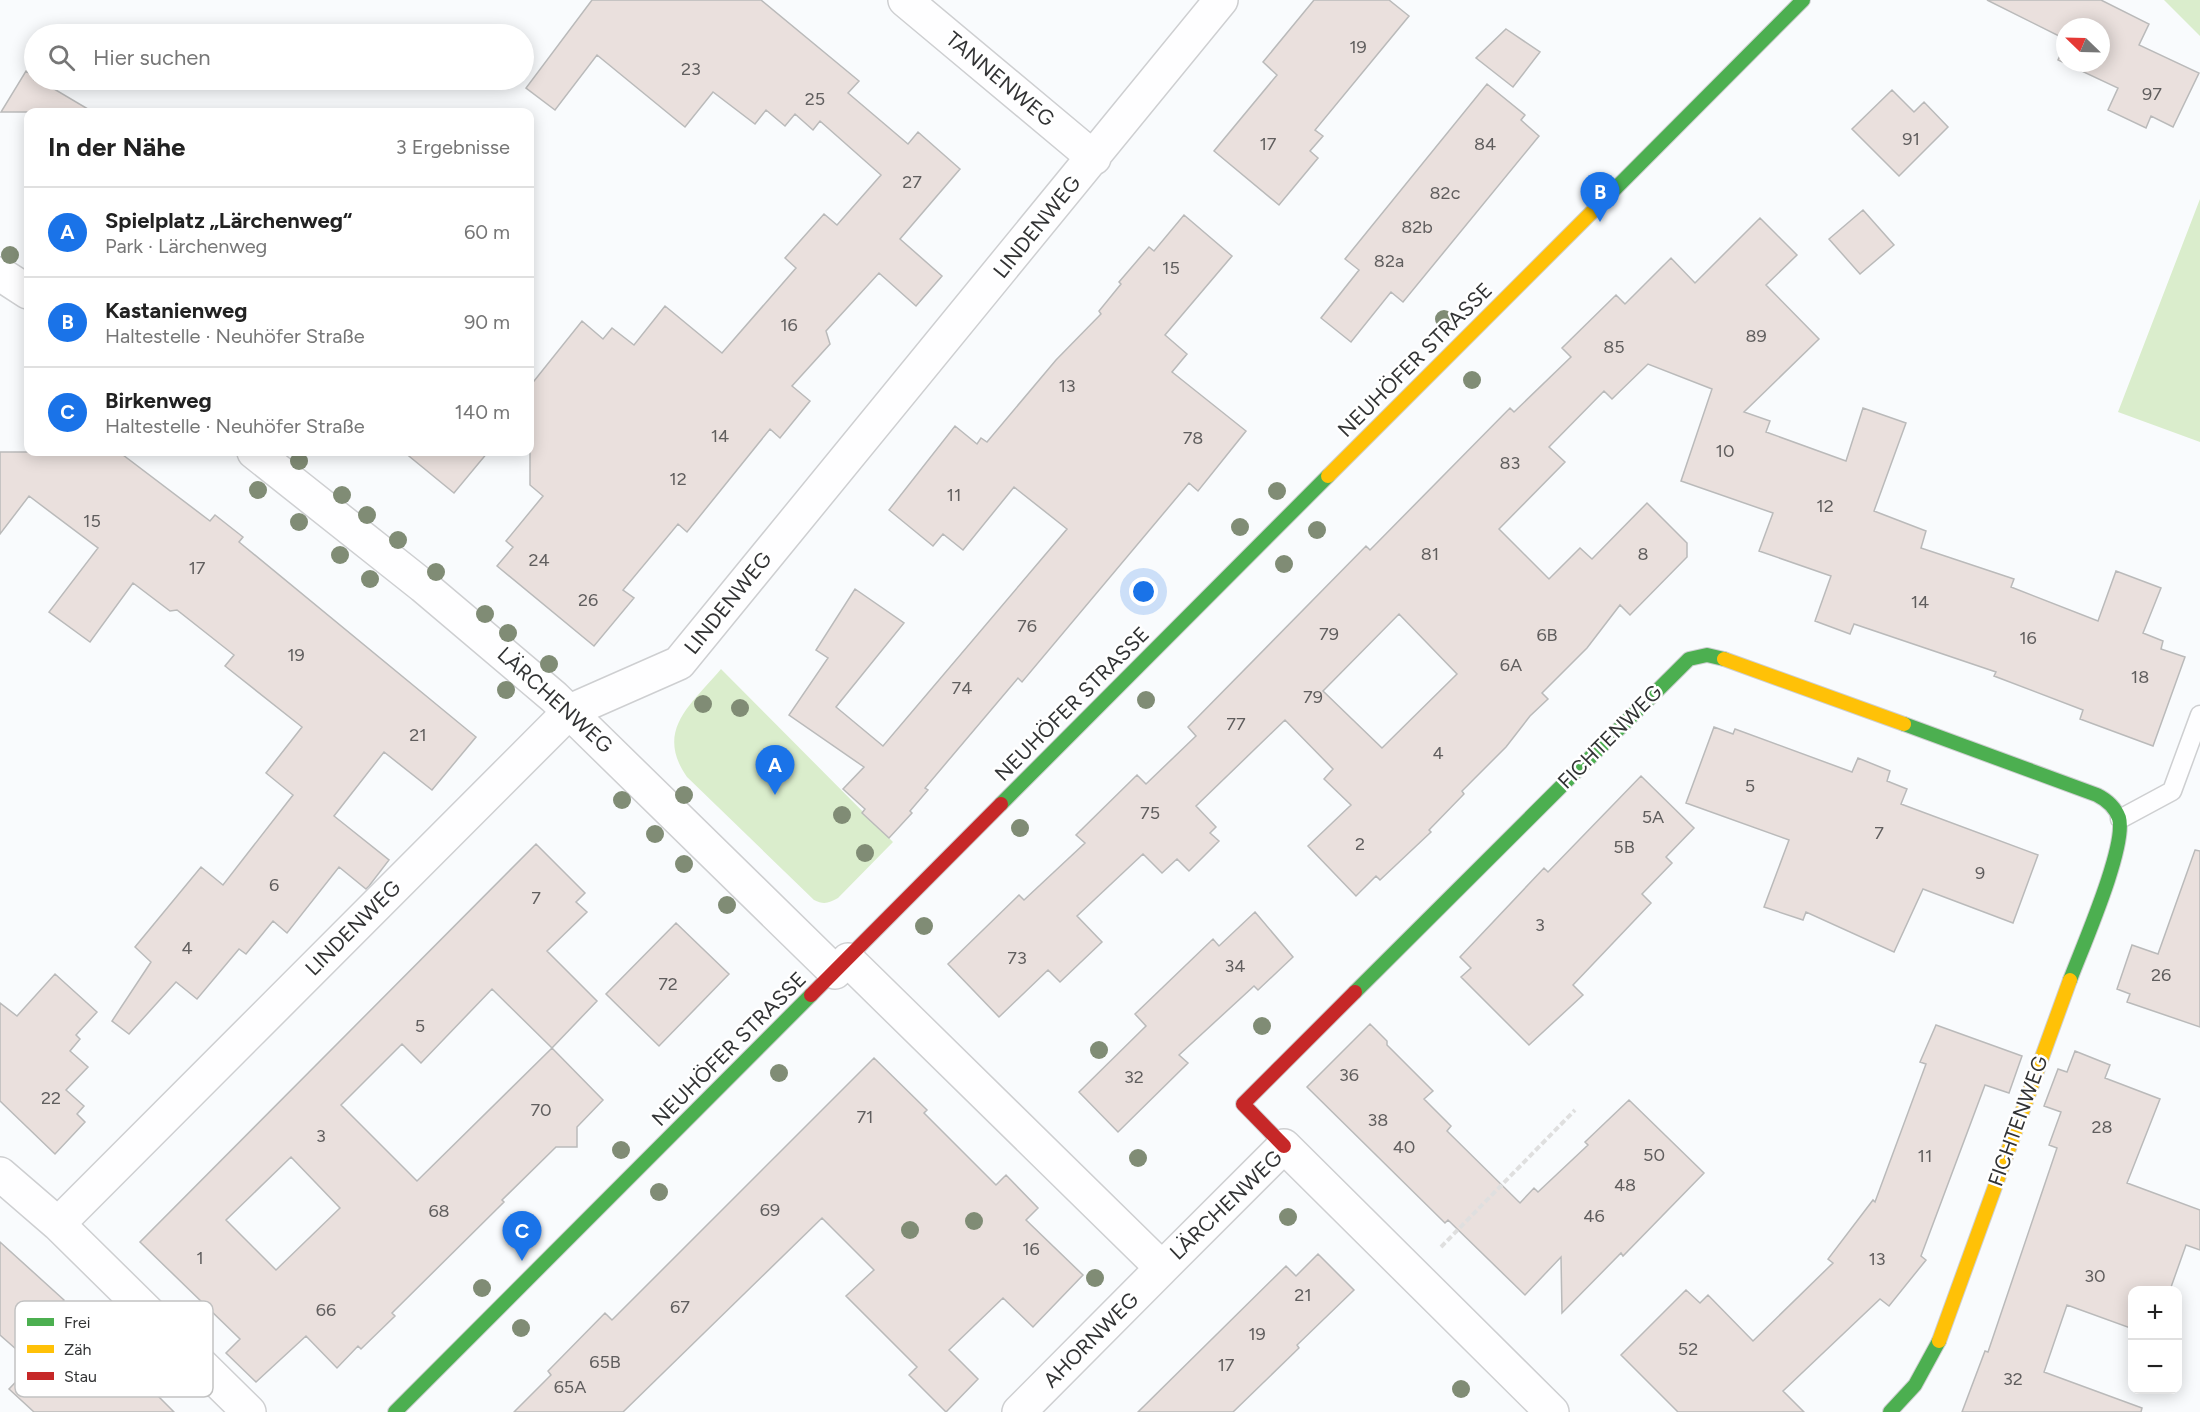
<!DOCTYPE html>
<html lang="de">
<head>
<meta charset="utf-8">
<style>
	:root { --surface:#fff; --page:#f2f2f2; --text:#222; --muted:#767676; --line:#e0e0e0; --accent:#1a73e8 }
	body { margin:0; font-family:Figtree,sans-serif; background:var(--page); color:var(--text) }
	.controls { position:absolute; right:18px; bottom:18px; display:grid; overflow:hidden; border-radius:12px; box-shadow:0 3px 15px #0003 }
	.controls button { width:54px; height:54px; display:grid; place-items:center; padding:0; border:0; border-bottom:2px solid var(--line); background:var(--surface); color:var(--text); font:30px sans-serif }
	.compass { position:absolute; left:2056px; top:18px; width:54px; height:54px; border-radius:50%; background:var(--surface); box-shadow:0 3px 15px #0003; rotate:293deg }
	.you { position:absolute; left:1144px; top:592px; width:21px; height:21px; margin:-15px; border:4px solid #fff; border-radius:50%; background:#1a73e8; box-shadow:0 0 0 9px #1a73e833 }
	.badge { display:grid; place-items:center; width:39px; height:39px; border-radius:50%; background:var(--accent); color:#fff; font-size:20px; font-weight:700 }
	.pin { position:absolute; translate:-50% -50px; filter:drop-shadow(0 2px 3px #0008) }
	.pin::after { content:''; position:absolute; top:32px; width:21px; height:18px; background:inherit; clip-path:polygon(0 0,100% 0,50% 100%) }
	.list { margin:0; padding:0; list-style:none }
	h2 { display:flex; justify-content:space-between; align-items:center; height:78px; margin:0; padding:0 24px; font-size:26px }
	h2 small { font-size:20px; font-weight:400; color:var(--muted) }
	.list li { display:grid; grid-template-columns:39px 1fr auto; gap:18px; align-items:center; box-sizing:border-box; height:90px; padding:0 24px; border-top:2px solid var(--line) }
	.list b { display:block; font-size:22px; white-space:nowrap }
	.list p { margin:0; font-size:20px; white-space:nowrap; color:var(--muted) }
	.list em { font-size:20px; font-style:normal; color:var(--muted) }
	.icon { flex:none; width:33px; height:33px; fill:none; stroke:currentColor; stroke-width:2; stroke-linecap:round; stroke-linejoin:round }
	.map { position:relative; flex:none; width:2200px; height:1412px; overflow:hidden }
	.search { position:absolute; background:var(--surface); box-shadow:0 3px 15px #0003; left:24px; top:24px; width:510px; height:66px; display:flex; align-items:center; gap:15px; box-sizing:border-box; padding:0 21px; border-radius:33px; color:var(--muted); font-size:22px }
	.panel { position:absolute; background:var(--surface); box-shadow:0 3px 15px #0003; left:24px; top:108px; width:510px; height:348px; border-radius:12px }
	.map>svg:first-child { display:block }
	.green { fill:#daedcc }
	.building { fill:#eae0dd; stroke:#bababa; stroke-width:1.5; fill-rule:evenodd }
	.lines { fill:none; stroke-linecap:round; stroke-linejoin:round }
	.lane-casing { stroke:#cecfd1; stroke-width:21 }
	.street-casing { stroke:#cecfd1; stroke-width:36 }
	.fast-casing { stroke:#cecfd1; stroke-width:16 }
	.slow-casing { stroke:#cecfd1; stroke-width:16 }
	.jam-casing { stroke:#cecfd1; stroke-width:16 }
	.path { stroke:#dfdfdf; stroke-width:4; stroke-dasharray:6 3; stroke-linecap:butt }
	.lane { stroke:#fefeff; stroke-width:18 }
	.street { stroke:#fefeff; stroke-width:33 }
	.fast { stroke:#4caf50; stroke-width:14 }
	.slow { stroke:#ffc107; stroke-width:14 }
	.jam { stroke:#c62828; stroke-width:14 }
	.tree { fill:#808c75 }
	.labels { text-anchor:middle; stroke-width:5; stroke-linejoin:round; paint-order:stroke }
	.number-label { font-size:18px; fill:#605e5e }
	.street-label { font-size:21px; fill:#323334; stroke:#fff }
	.key { fill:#fff; stroke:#c2c2c2; stroke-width:1.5 }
	.key-label { font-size:16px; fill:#323334 }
</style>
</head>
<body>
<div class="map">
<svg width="2200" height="1412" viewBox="0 0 2200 1412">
	<rect width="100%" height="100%" fill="#f9fbfd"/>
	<!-- green -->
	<path class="green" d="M 2164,0 L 2200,0 L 2200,36 Z
		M 2200,199 L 2200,442 L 2118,412 Z
		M 721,669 L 893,842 L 838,898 C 829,903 824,905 814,900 L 687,777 C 654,730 692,704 721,669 Z"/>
	<!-- building -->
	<path class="building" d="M 592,0 L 761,0 L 859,81 L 848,93 L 908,144 L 918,132 L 960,169 L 900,239 L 942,276 L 916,306 L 879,273 L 826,331 L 830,344 L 792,386 L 810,401 L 780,438 L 770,429 L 687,532 L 678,524 L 623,590 L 634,598 L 594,646 L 497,566 L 513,547 L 506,541 L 543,496 L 530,485 L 530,386 L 582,321 L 603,339 L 612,328 L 634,345 L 665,306 L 722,353 L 796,268 L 785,258 L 800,241 L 824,214 L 837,225 L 881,175 L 820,121 L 813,130 L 795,114 L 785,126 L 766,110 L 755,124 L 713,92 L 685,127 L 597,55 L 555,110 L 526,88 Z
		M 1314,0 L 1389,0 L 1409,16 L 1315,130 L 1323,136 L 1310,151 L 1318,158 L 1279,205 L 1214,151 L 1277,75 L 1263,62 Z
		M 1987,0 L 2101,0 L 2149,24 L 2139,45 L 2199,73 L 2173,127 L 2151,116 L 2146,128 L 2108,110 L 2118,88 L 2058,60 L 2065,45 L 2065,63 L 2101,63 L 2101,27 L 2065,27 L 2065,39 Z
		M 1506,29 L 1540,52 L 1513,87 L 1476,58 Z
		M 26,71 L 34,77 L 34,80 L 39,80 L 93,112 L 1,112 Z
		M 1487,84 L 1525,115 L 1521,120 L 1539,136 L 1403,302 L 1391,292 L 1351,342 L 1321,318 L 1359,270 L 1345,259 Z
		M 1892,90 L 1914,112 L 1924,102 L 1948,127 L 1899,176 L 1852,129 Z
		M 1863,210 L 1894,245 L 1860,274 L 1829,239 Z
		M 1184,215 L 1232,256 L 1165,335 L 1187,354 L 1172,372 L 1246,431 L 1198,491 L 1189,483 L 1022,682 L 1018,678 L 925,788 L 928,790 L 910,811 L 912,813 L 889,838 L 862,813 L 865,809 L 843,789 L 864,767 L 789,715 L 828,658 L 816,650 L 855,589 L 904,623 L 836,707 L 883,746 L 1067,529 L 1014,487 L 963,550 L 943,534 L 933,546 L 889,510 L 955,426 L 977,444 L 981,438 L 987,442 L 1056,360 L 1101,314 L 1099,311 L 1121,284 L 1119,282 L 1149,247 L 1154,251 Z
		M 1760,218 L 1797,255 L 1766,285 L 1819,339 L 1744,412 L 1770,421 L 1766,432 L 1846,461 L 1863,408 L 1906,423 L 1874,511 L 1926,531 L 1921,548 L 2014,579 L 2011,587 L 2098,621 L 2116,571 L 2161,588 L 2143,633 L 2163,641 L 2161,649 L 2185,657 L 2153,746 L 2080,719 L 2083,710 L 1994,676 L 1996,672 L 1854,624 L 1850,634 L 1815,621 L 1831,576 L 1759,551 L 1773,513 L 1681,481 L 1712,389 L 1648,364 L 1612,399 L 1604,391 L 1549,447 L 1565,462 L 1499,529 L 1549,579 L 1580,548 L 1592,559 L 1647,503 L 1687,543 L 1687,557 L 1630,615 L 1620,605 L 1587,648 L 1542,693 L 1548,699 L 1530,716 L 1506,747 L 1462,791 L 1464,794 L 1429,830 L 1431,832 L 1380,880 L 1376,876 L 1356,896 L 1308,846 L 1351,805 L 1324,779 L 1333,769 L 1285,720 L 1196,806 L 1216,827 L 1210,833 L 1219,841 L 1189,871 L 1177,859 L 1162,873 L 1143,854 L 1077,916 L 1102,942 L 1060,982 L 1048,970 L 999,1017 L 948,964 L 1019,895 L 1024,900 L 1085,843 L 1076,835 L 1137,775 L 1146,784 L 1196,736 L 1188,727 L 1366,546 L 1370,550 L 1510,408 L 1514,412 L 1571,357 L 1562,348 L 1616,295 L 1625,304 L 1671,258 L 1695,283 ZM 1399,614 L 1457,674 L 1382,748 L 1323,691 Z
		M 0,452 L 119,452 L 210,521 L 215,515 L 243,537 L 239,542 L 476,737 L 432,790 L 384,752 L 334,816 L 389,860 L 369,886 L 366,889 L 339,867 L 287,933 L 273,921 L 246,954 L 239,949 L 197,999 L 176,982 L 129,1034 L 112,1021 L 151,962 L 135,947 L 201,867 L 223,885 L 293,795 L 266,773 L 302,727 L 225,666 L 234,655 L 177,610 L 170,611 L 133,583 L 90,642 L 49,612 L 98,548 L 29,496 L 0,534 Z
		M 404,452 L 488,452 L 454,493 Z
		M 1714,727 L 1733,734 L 1735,729 L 1852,772 L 1858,758 L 1890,771 L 1887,781 L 1907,789 L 1901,804 L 2038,855 L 2013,923 L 1923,889 L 1894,952 L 1806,912 L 1803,920 L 1764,907 L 1789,840 L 1686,803 Z
		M 1641,776 L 1694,828 L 1666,857 L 1672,863 L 1642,894 L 1651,903 L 1573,985 L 1583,995 L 1529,1045 L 1461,977 L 1471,968 L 1460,957 L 1544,868 L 1548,872 Z
		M 536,844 L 585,893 L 576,902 L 587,912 L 547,951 L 597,1001 L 552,1048 L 603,1100 L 577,1127 L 577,1147 L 556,1147 L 502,1200 L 504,1202 L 392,1313 L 395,1316 L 361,1349 L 358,1346 L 337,1368 L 306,1336 L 256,1382 L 226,1353 L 240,1339 L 140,1242 ZM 492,989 L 552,1048 L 417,1181 L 341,1105 L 402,1044 L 421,1063 ZM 291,1157 L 340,1208 L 276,1270 L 226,1220 Z
		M 2195,850 L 2200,851 L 2200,1027 L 2127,1002 L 2130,994 L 2117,989 L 2132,945 L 2158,954 Z
		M 1255,912 L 1293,957 L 1258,990 L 1254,986 L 1179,1055 L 1188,1063 L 1118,1132 L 1079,1092 L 1146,1026 L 1135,1014 L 1213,939 L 1219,946 Z
		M 676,923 L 729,974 L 659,1046 L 606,994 Z
		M 55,974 L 97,1012 L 76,1035 L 80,1039 L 70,1051 L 88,1067 L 66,1090 L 84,1106 L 77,1114 L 85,1122 L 55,1154 L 0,1101 L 0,1003 L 17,1016 Z
		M 1370,1024 L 1387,1041 L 1387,1045 L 1433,1091 L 1424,1099 L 1451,1126 L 1447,1131 L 1520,1203 L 1534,1188 L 1538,1192 L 1588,1145 L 1585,1142 L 1629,1100 L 1704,1173 L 1623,1256 L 1621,1253 L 1562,1313 L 1561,1257 L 1525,1295 L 1448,1220 L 1445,1223 L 1307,1087 Z
		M 1936,1025 L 2022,1056 L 2009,1093 L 1985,1085 L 1921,1256 L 1926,1260 L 1889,1306 L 1880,1299 L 1783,1391 L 1804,1412 L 1678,1412 L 1621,1355 L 1686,1290 L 1700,1303 L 1708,1295 L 1753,1341 L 1833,1263 L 1828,1259 L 1873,1200 L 1875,1202 L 1926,1064 L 1920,1062 Z
		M 2075,1051 L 2110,1065 L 2105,1078 L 2160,1099 L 2127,1183 L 2200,1210 L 2200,1250 L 2186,1245 L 2170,1290 L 2133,1290 L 2133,1329 L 2067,1305 L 2044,1372 L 2142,1408 L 2141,1412 L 1962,1412 L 1985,1351 L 1988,1352 L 2057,1148 L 2049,1145 L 2061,1112 L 2044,1106 L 2058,1069 L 2067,1072 Z
		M 874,1058 L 927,1110 L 924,1113 L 996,1185 L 1006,1175 L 1038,1208 L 1026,1220 L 1083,1275 L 1033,1327 L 1003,1298 L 949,1350 L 978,1379 L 946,1412 L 909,1375 L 917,1367 L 846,1296 L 874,1270 L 822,1218 L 623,1412 L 514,1412 L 551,1375 L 548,1371 L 605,1313 L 612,1320 Z
		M 0,1242 L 64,1300 L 56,1309 L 121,1372 L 128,1366 L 174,1412 L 34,1412 L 9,1389 L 33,1364 L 0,1335 Z
		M 1318,1254 L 1354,1290 L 1297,1345 L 1299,1348 L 1233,1412 L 1138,1412 L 1286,1266 L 1296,1276 Z"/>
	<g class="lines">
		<!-- lane casing -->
		<g class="lane-casing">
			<path id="lane" d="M 2120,819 L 2172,791 L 2200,715"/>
		</g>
		<!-- street casing -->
		<g class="street-casing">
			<path id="street" d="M 905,0 L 1094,158
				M 0,274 L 28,292
				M 254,452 L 423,586 L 554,697 L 835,972
				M 848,960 L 1162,1268 L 1284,1146 L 1552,1412
				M 0,1174 L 58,1224 L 249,1412
				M 58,1224 L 570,711 L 679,663 L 1221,0
				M 1019,1412 L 1162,1268"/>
		</g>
		<!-- fast casing -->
		<g class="fast-casing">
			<path id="fast" d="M 1596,208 L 1803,0
				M 1904,724 L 2097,795 C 2107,800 2115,807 2119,818 C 2127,846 2082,948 2070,980
				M 1001,804 L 1328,476
				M 1355,992 L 1689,659 L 1707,655 L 1724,659
				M 395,1412 L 811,995
				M 1890,1412 L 1915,1385 L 1939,1341"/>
		</g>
		<!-- slow casing -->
		<g class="slow-casing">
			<path id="slow" d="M 1328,476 L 1596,208
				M 1724,659 L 1904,724
				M 1939,1341 L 2070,980"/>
		</g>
		<!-- jam casing -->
		<g class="jam-casing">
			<path id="jam" d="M 811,995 L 1001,804
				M 1284,1146 L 1243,1104 L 1355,992"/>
		</g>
		<!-- path -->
		<path class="path" d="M 1441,1247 L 1575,1110"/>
		<!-- lane -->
		<use href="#lane" class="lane"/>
		<!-- street -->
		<use href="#street" class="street"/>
		<!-- fast -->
		<use href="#fast" class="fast"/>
		<!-- slow -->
		<use href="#slow" class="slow"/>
		<!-- jam -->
		<use href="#jam" class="jam"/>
	</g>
	<!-- trees -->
	<g class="tree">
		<circle cx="10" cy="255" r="9"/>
		<circle cx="1444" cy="319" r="9"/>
		<circle cx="1472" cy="380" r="9"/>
		<circle cx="299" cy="461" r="9"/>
		<circle cx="258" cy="490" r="9"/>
		<circle cx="1277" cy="491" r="9"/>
		<circle cx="342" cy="495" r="9"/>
		<circle cx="367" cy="515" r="9"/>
		<circle cx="299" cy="522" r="9"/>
		<circle cx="1240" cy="527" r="9"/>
		<circle cx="1317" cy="530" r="9"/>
		<circle cx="398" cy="540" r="9"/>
		<circle cx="340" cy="555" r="9"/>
		<circle cx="1284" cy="564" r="9"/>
		<circle cx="436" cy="572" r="9"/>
		<circle cx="370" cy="579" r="9"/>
		<circle cx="485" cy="614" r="9"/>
		<circle cx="508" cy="633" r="9"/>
		<circle cx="549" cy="664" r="9"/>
		<circle cx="506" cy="690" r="9"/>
		<circle cx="1146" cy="700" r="9"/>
		<circle cx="703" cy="704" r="9"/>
		<circle cx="740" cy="708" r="9"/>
		<circle cx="684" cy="795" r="9"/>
		<circle cx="622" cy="800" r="9"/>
		<circle cx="842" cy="815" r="9"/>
		<circle cx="1020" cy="828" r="9"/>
		<circle cx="655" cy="834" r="9"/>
		<circle cx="865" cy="853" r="9"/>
		<circle cx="684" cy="864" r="9"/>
		<circle cx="727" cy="905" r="9"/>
		<circle cx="924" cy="926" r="9"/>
		<circle cx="1262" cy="1026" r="9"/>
		<circle cx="1099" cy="1050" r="9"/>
		<circle cx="779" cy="1073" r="9"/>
		<circle cx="621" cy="1150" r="9"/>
		<circle cx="1138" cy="1158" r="9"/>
		<circle cx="659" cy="1192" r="9"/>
		<circle cx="1288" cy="1217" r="9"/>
		<circle cx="974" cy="1221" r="9"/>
		<circle cx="910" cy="1230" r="9"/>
		<circle cx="1095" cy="1278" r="9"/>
		<circle cx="482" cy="1288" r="9"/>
		<circle cx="521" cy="1328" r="9"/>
		<circle cx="1461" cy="1389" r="9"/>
	</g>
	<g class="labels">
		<!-- number labels -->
		<g class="number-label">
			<text x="1358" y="53">19</text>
			<text x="691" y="75">23</text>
			<text x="2152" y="100">97</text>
			<text x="815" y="105">25</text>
			<text x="1911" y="145">91</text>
			<text x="1268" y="150">17</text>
			<text x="1485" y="150">84</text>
			<text x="912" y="188">27</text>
			<text x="1445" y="199">82c</text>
			<text x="1417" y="233">82b</text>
			<text x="1389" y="267">82a</text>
			<text x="1171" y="274">15</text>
			<text x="789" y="331">16</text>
			<text x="1756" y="342">89</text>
			<text x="1614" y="353">85</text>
			<text x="1067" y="392">13</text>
			<text x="720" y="442">14</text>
			<text x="1193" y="444">78</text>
			<text x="1725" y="457">10</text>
			<text x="1510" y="469">83</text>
			<text x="678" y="485">12</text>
			<text x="954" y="501">11</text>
			<text x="1825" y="512">12</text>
			<text x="92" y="527">15</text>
			<text x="1430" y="560">81</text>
			<text x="1643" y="560">8</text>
			<text x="539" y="566">24</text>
			<text x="197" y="574">17</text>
			<text x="588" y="606">26</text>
			<text x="1920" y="608">14</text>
			<text x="1027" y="632">76</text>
			<text x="1329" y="640">79</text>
			<text x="1547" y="641">6B</text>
			<text x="2028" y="644">16</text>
			<text x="296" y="661">19</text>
			<text x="1511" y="671">6A</text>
			<text x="2140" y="683">18</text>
			<text x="962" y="694">74</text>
			<text x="1313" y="703">79</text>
			<text x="1236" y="730">77</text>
			<text x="418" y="741">21</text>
			<text x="1438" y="759">4</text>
			<text x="1750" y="792">5</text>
			<text x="1150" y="819">75</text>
			<text x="1653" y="823">5A</text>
			<text x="1879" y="839">7</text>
			<text x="1360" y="850">2</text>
			<text x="1624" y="853">5B</text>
			<text x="1980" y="879">9</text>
			<text x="274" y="891">6</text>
			<text x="536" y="904">7</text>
			<text x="1540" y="931">3</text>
			<text x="187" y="954">4</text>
			<text x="1017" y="964">73</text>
			<text x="1235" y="972">34</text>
			<text x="2161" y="981">26</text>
			<text x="668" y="990">72</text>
			<text x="420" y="1032">5</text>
			<text x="1349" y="1081">36</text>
			<text x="1134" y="1083">32</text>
			<text x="51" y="1104">22</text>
			<text x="541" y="1116">70</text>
			<text x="865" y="1123">71</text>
			<text x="1378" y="1126">38</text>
			<text x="2102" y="1133">28</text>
			<text x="321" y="1142">3</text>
			<text x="1404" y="1153">40</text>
			<text x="1654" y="1161">50</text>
			<text x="1925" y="1162">11</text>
			<text x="1625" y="1191">48</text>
			<text x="770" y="1216">69</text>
			<text x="439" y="1217">68</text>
			<text x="1594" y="1222">46</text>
			<text x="1031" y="1255">16</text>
			<text x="200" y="1264">1</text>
			<text x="1877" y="1265">13</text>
			<text x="2095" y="1282">30</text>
			<text x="1303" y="1301">21</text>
			<text x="680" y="1313">67</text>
			<text x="326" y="1316">66</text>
			<text x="1257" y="1340">19</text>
			<text x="1688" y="1355">52</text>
			<text x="605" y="1368">65B</text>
			<text x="1226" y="1371">17</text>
			<text x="2013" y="1385">32</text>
			<text x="570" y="1393">65A</text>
		</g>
		<!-- street labels -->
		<g class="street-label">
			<text transform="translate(1000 79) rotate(40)" y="7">TANNENWEG</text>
			<text transform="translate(1037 227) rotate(-51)" y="7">LINDENWEG</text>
			<text transform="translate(1415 360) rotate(-45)" y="7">NEUHÖFER STRASSE</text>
			<text transform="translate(728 603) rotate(-51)" y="7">LINDENWEG</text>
			<text transform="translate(555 700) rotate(42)" y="7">LÄRCHENWEG</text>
			<text transform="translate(1072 704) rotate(-45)" y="7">NEUHÖFER STRASSE</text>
			<text transform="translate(1610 737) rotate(-45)" y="7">FICHTENWEG</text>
			<text transform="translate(353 928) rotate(-45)" y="7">LINDENWEG</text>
			<text transform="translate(729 1049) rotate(-45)" y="7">NEUHÖFER STRASSE</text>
			<text transform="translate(2018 1121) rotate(-70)" y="7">FICHTENWEG</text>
			<text transform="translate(1226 1205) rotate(-44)" y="7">LÄRCHENWEG</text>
			<text transform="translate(1091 1340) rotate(-45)" y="7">AHORNWEG</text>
		</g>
	</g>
	<!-- legend -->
	<rect x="15" y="1301" width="198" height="96" rx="9" class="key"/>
	<rect x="27" y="1318" width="27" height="8" fill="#4caf50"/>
	<rect x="27" y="1345" width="27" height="8" fill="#ffc107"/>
	<rect x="27" y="1372" width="27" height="8" fill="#c62828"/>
	<g class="key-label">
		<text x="64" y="1328">Frei</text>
		<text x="64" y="1355">Zäh</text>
		<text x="64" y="1382">Stau</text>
	</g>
</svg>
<div class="controls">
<button>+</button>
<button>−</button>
</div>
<svg class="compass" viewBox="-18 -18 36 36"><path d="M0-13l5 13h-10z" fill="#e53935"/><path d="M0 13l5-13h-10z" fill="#767676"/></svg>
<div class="you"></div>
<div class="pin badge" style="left:775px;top:795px">A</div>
<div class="pin badge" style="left:1600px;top:222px">B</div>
<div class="pin badge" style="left:522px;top:1261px">C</div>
<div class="search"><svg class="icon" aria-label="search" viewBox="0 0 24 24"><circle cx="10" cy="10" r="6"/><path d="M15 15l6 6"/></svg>Hier suchen</div>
<section class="panel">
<h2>In der Nähe<small>3 Ergebnisse</small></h2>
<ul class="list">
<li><span class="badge">A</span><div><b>Spielplatz „Lärchenweg“</b><p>Park · Lärchenweg</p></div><em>60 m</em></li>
<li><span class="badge">B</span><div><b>Kastanienweg</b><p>Haltestelle · Neuhöfer Straße</p></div><em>90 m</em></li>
<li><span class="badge">C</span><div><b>Birkenweg</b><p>Haltestelle · Neuhöfer Straße</p></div><em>140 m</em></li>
</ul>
</section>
</div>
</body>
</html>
